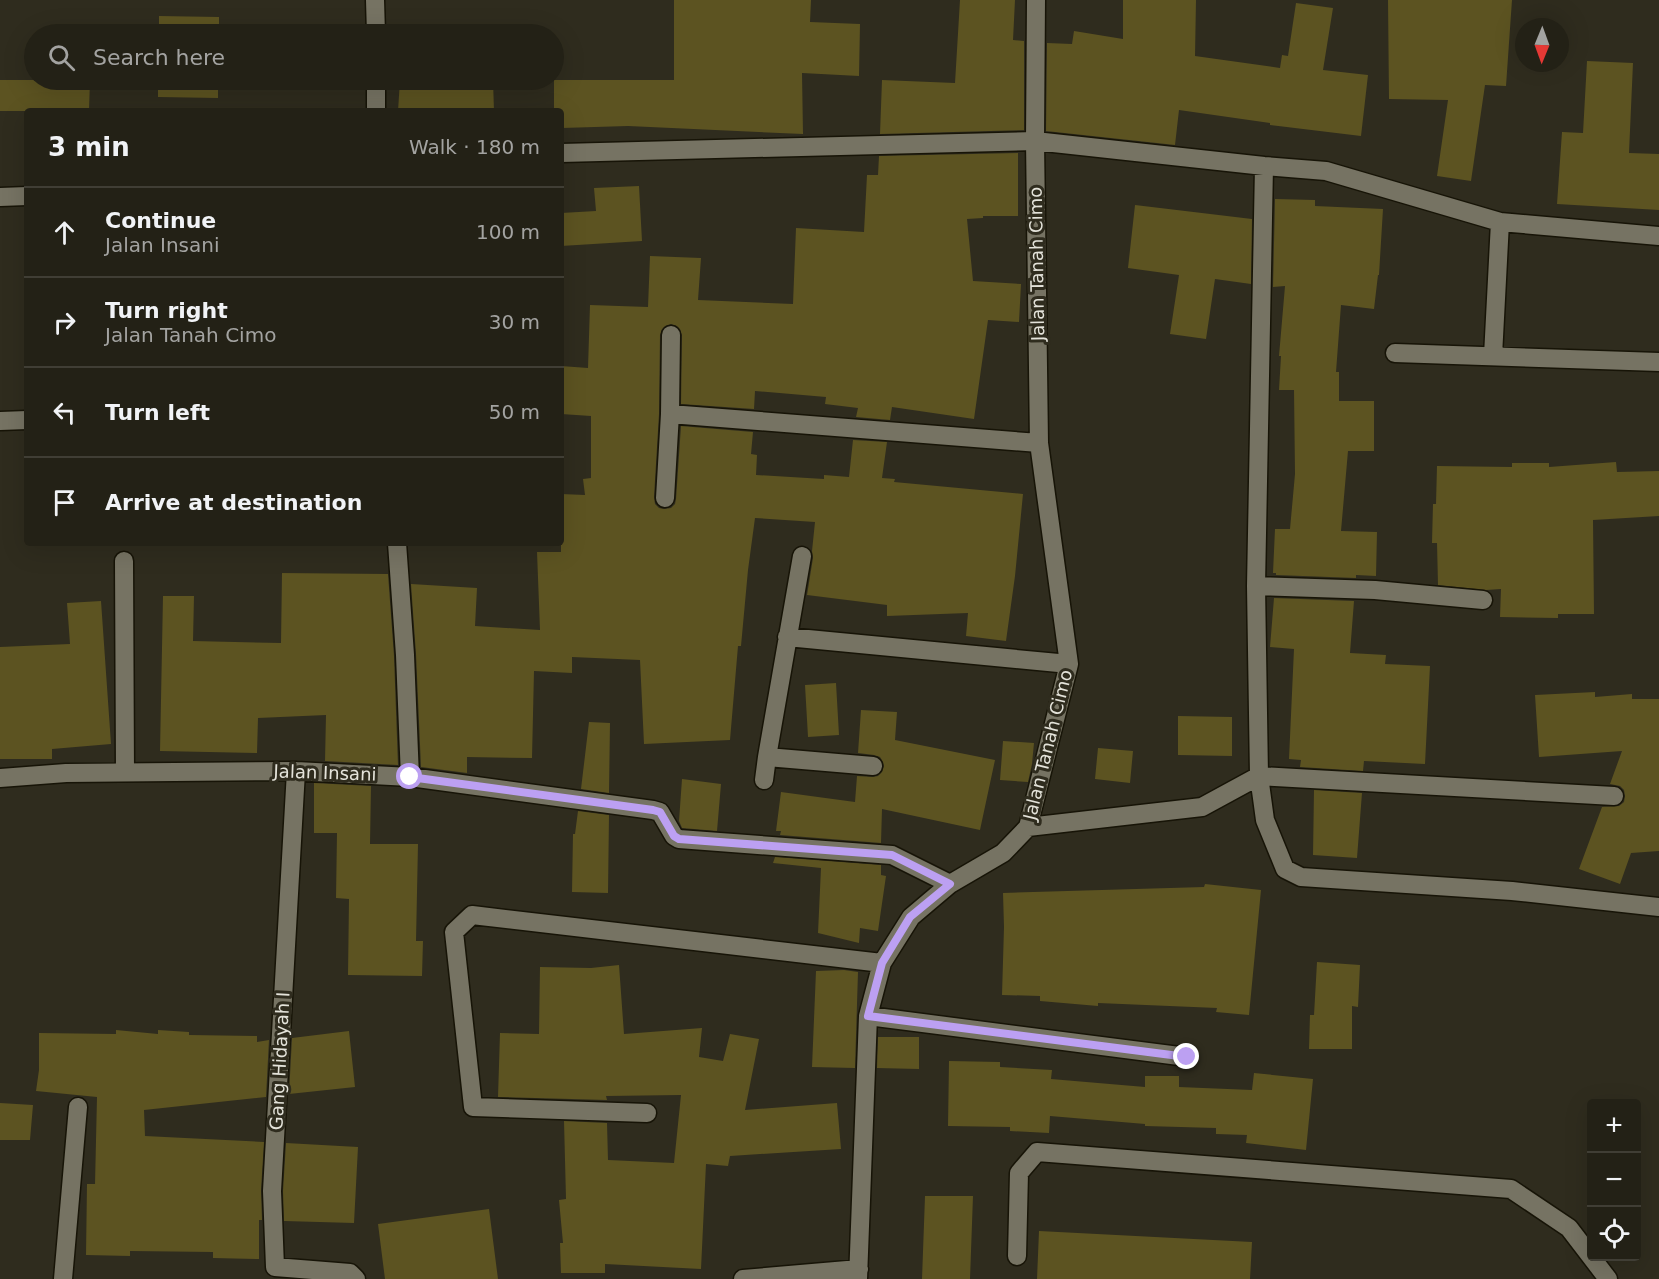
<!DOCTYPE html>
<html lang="en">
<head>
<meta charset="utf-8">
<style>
	:root { --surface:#232116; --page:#2b291f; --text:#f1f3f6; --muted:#a3a3a1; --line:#403e35 }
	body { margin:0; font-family:"DejaVu Sans",sans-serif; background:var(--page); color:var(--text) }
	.controls { position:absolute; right:18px; bottom:18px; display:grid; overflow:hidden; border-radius:6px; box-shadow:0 6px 24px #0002 }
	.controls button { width:54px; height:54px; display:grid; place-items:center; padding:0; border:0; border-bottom:2px solid var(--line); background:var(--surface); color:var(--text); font:30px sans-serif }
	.compass { position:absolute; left:1515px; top:18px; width:54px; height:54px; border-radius:50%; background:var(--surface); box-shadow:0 6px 24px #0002; rotate:181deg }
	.stop { position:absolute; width:18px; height:18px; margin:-14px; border:4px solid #bca0f2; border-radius:50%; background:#fff }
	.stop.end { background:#bca0f2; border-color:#fff; box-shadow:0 2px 6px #0008 }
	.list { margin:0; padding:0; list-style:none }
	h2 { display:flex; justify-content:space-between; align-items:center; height:78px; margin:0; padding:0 24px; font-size:26px }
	h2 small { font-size:20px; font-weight:400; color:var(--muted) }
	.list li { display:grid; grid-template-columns:39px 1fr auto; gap:18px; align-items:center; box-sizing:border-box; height:90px; padding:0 24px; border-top:2px solid var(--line) }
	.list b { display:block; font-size:22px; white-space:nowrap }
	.list p { margin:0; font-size:20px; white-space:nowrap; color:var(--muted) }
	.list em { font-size:20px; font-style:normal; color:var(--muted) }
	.icon { flex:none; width:33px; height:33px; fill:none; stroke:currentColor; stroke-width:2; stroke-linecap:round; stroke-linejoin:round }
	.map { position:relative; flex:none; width:1659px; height:1279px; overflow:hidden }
	.search { position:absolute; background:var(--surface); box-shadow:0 6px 24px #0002; left:24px; top:24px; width:540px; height:66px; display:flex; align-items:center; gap:15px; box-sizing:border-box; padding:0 21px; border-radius:33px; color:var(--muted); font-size:22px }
	.panel { position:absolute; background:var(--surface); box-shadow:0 6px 24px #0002; left:24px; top:108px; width:540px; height:438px; border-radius:6px }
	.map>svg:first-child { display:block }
	.building { fill:#5c5321 }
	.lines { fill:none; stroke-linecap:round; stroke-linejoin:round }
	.street-casing { stroke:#171407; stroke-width:21 }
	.street { stroke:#767363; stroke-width:18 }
	.route { stroke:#bca0f2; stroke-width:8 }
	.labels { text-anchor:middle; stroke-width:6; stroke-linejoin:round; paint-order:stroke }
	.street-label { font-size:18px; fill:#e4e3da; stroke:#2f2c1e }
</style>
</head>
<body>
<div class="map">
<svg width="1659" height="1279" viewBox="0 0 1659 1279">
	<rect width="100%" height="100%" fill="#2f2c1e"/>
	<!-- building -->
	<path class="building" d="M 674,0 L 811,0 L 810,22 L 860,24 L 859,76 L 802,73 L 803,134 L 628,126 L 562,128 L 561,111 L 554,111 L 554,80 L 674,80 Z
		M 960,0 L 1015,0 L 1013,40 L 1024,41 L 1024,130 L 880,134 L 882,80 L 955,83 Z
		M 1123,0 L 1196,0 L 1195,56 L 1280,68 L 1282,55 L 1288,56 L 1296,3 L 1333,8 L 1323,70 L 1368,75 L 1361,136 L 1270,125 L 1270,123 L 1179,110 L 1175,145 L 1046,131 L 1047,43 L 1072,44 L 1074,31 L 1123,39 Z
		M 1388,0 L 1512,0 L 1506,86 L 1485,85 L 1471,181 L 1437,176 L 1448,100 L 1389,99 Z
		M 159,16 L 219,17 L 219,34 L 159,34 Z
		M 1587,61 L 1633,63 L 1629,153 L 1659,154 L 1659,210 L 1557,204 L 1562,132 L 1583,133 Z
		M 0,80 L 90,80 L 89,111 L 0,111 Z
		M 158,80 L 218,80 L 218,98 L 158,97 Z
		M 400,80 L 493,80 L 494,111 L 398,111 Z
		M 1018,153 L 1018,216 L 983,216 L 983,218 L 967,219 L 973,281 L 1021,284 L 1019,322 L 988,320 L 974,419 L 892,407 L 890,420 L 856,417 L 858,408 L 825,404 L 826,397 L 755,391 L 754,409 L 681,404 L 682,335 L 680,329 L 677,326 L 671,324 L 665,326 L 662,329 L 660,335 L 659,414 L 654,497 L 655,504 L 659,508 L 664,509 L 671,508 L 675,504 L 676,499 L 681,426 L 753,432 L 751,454 L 757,455 L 756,475 L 824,479 L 824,475 L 849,477 L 853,440 L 887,442 L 882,478 L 895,479 L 894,482 L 1023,494 L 1015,576 L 1006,641 L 966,636 L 968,613 L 887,616 L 887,605 L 807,595 L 813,558 L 812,551 L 815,522 L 755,518 L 748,570 L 741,646 L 738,646 L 730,740 L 644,744 L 640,660 L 572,657 L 572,673 L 534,671 L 532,758 L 467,757 L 467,773 L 421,767 L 416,654 L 411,584 L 477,588 L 475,626 L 540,630 L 537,552 L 561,552 L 561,494 L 585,495 L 583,479 L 591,478 L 591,416 L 561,414 L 561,366 L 588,368 L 590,305 L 648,307 L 650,256 L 701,258 L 698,300 L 793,304 L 796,228 L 864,232 L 867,175 L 878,175 L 879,156 Z
		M 639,186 L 642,241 L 561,246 L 561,213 L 596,211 L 594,188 Z
		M 1275,199 L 1315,200 L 1315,206 L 1383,209 L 1379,275 L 1378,275 L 1374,309 L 1341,305 L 1336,372 L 1339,372 L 1339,401 L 1374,401 L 1374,451 L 1348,451 L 1341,531 L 1377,532 L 1376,576 L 1356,575 L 1356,578 L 1276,575 L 1276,573 L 1273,573 L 1275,529 L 1290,529 L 1295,474 L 1294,390 L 1279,390 L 1281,356 L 1279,356 L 1285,286 L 1273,287 Z
		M 1135,205 L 1252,219 L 1251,284 L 1215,279 L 1206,339 L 1170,334 L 1179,275 L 1128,268 Z
		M 1616,462 L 1617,472 L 1659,471 L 1659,516 L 1593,520 L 1594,614 L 1558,614 L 1558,618 L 1500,617 L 1501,589 L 1486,590 L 1438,585 L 1437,543 L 1432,543 L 1433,504 L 1436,504 L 1437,466 L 1512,467 L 1512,463 L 1549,463 L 1549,467 Z
		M 282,573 L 388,574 L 394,656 L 398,765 L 325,761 L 326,715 L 258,718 L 257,753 L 160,751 L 163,596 L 194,596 L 193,641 L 281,643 Z
		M 1274,598 L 1354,601 L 1350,653 L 1386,655 L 1385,664 L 1430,666 L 1425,764 L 1364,761 L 1363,771 L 1300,767 L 1301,760 L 1289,759 L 1294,649 L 1270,647 Z
		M 101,601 L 111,744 L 52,749 L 52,759 L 0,759 L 0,647 L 70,644 L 67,603 Z
		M 836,683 L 839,735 L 808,737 L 805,685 Z
		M 1595,692 L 1595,697 L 1632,694 L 1632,699 L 1659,699 L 1659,851 L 1631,853 L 1620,884 L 1579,869 L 1602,807 L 1619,806 L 1624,802 L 1625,796 L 1624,790 L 1620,786 L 1610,784 L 1622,751 L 1539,757 L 1535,695 Z
		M 861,710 L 897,712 L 895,740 L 995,760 L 980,830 L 882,809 L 881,843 L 780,835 L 781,831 L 776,831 L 781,792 L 855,802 L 857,776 L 873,777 L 878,776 L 882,772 L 884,766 L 883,762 L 880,757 L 874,755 L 858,753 Z
		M 1178,716 L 1232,717 L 1232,756 L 1178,755 Z
		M 589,722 L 610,723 L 609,793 L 581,789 Z
		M 1003,741 L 1034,743 L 1032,764 L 1028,782 L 1000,780 Z
		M 1098,748 L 1133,751 L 1130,783 L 1095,779 Z
		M 682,779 L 721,784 L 717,831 L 682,828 L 679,821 Z
		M 314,783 L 371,786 L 370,844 L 418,844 L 416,941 L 423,941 L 422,976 L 348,975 L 349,899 L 336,898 L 337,833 L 314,833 Z
		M 1314,790 L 1362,793 L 1357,858 L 1313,855 Z
		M 578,811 L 609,815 L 608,893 L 572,892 L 573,834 L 575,834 Z
		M 775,857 L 881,865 L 881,875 L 886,876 L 878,931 L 860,928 L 859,943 L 818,933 L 821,868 L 773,863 Z
		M 1205,884 L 1261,890 L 1249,1015 L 1216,1012 L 1217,1008 L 1098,1003 L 1098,1006 L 1040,1001 L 1040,996 L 1002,995 L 1004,927 L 1003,893 L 1204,887 Z
		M 1317,962 L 1360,965 L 1358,1007 L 1352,1006 L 1352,1049 L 1309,1049 L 1310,1015 L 1314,1015 Z
		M 619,965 L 624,1034 L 702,1028 L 699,1057 L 723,1061 L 730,1034 L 759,1039 L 745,1110 L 837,1103 L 841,1149 L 730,1156 L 728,1166 L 706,1164 L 701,1269 L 605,1264 L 605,1273 L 561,1273 L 560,1243 L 563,1243 L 559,1200 L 566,1199 L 564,1121 L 607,1123 L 608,1160 L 674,1163 L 681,1095 L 606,1096 L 607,1100 L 498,1097 L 500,1033 L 539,1034 L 540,967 L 591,968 Z
		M 844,970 L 858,972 L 855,1068 L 812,1067 L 816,971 Z
		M 116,1030 L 158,1034 L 158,1030 L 189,1032 L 189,1035 L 257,1036 L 257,1042 L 269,1040 L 266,1097 L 144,1110 L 145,1136 L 264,1142 L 261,1190 L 262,1220 L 259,1220 L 259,1259 L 213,1258 L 213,1252 L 130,1251 L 130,1256 L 86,1255 L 87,1184 L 95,1184 L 97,1097 L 36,1091 L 39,1070 L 39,1033 L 116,1034 Z
		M 349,1031 L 355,1087 L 289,1094 L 292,1038 Z
		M 878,1037 L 919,1037 L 919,1069 L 877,1068 Z
		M 949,1061 L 1000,1062 L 1000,1067 L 1052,1070 L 1051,1079 L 1145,1087 L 1145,1076 L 1179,1076 L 1179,1087 L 1252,1090 L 1254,1073 L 1313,1079 L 1306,1150 L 1246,1143 L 1247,1135 L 1216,1134 L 1216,1128 L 1145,1126 L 1145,1124 L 1050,1116 L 1049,1133 L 1010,1131 L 1010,1127 L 948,1126 Z
		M 0,1103 L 33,1105 L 30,1140 L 0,1140 Z
		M 286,1143 L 358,1147 L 354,1223 L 284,1221 L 283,1191 Z
		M 925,1196 L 973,1196 L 970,1279 L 922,1279 Z
		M 489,1209 L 498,1279 L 385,1279 L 378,1224 Z
		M 1039,1231 L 1252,1242 L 1250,1279 L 1037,1279 Z"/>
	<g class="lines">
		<!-- street casing -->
		<g class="street-casing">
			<path id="street" d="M 375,0 L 376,34
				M 376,80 L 376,111
				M 561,153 L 1035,141 L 1264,166 L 1326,171 L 1500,222 L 1659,236
				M 1264,166 L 1256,586 L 1259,776 L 1265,820 L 1285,869 L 1301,877 L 1512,891 L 1659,907
				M 0,197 L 27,196
				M 1395,353 L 1659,362
				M 1493,356 L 1500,222
				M 670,414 L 1039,443
				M 0,421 L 27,420
				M 665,498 L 670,414 L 671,335
				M 397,543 L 405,655 L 410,777
				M 124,561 L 125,772
				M 1256,586 L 1375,590 L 1483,600
				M 787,637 L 1069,664
				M 767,757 L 873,766
				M 296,771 L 272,1191 L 275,1267 L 350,1273 L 356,1279
				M 0,778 L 66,773 L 296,771 L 410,777 L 653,810 L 660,812 L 674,836 L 679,839 L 892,855 L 950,884
				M 764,780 L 767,757 L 802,556
				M 1028,827 L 1202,807 L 1259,776 L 1614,796
				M 868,1016 L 1187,1057
				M 647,1113 L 473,1107 L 454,932 L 472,915 L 882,963
				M 1017,1256 L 1019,1173 L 1037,1152 L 1511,1189 L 1569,1228 L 1608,1279
				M 63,1279 L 78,1107
				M 743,1279 L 859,1269
				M 858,1279 L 868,1016 L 882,963 L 911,917 L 950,884 L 1003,853 L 1028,827 L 1069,664 L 1039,443 L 1035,141 L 1036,0"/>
		</g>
		<!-- street -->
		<use href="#street" class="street"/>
	</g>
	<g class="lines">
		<!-- route -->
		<path class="route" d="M 410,777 L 653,810 L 660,812 L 674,836 L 679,839 L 892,855 L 950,884 L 910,917 L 882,963 L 868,1016 L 1187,1057"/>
	</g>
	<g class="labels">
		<!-- street labels -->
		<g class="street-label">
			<text transform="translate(1037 264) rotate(-91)" y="6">Jalan Tanah Cimo</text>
			<text transform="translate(1048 745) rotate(-76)" y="6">Jalan Tanah Cimo</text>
			<text transform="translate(325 773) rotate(2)" y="6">Jalan Insani</text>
			<text transform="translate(280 1061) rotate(-87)" y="6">Gang Hidayah I</text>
		</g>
	</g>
</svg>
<div class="controls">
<button>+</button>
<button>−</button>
<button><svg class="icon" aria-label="locate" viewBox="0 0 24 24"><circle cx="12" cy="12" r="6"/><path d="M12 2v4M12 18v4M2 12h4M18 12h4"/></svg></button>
</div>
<svg class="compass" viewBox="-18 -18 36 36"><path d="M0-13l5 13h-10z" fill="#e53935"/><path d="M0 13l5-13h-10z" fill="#a3a3a1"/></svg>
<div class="stop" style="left:410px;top:777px"></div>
<div class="stop end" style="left:1187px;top:1057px"></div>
<div class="search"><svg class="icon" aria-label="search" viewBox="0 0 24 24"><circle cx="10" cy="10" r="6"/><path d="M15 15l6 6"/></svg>Search here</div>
<section class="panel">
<h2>3 min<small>Walk · 180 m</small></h2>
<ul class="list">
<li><svg class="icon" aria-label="ahead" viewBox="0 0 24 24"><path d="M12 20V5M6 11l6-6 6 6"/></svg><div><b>Continue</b><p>Jalan Insani</p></div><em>100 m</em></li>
<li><svg class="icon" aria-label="right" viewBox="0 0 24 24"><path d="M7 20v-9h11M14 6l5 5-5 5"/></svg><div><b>Turn right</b><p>Jalan Tanah Cimo</p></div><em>30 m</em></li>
<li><svg class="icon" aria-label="left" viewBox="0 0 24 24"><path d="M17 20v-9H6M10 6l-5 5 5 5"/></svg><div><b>Turn left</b></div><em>50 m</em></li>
<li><svg class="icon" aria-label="arrive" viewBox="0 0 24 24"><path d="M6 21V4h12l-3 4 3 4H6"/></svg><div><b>Arrive at destination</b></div></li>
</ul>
</section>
</div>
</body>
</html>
